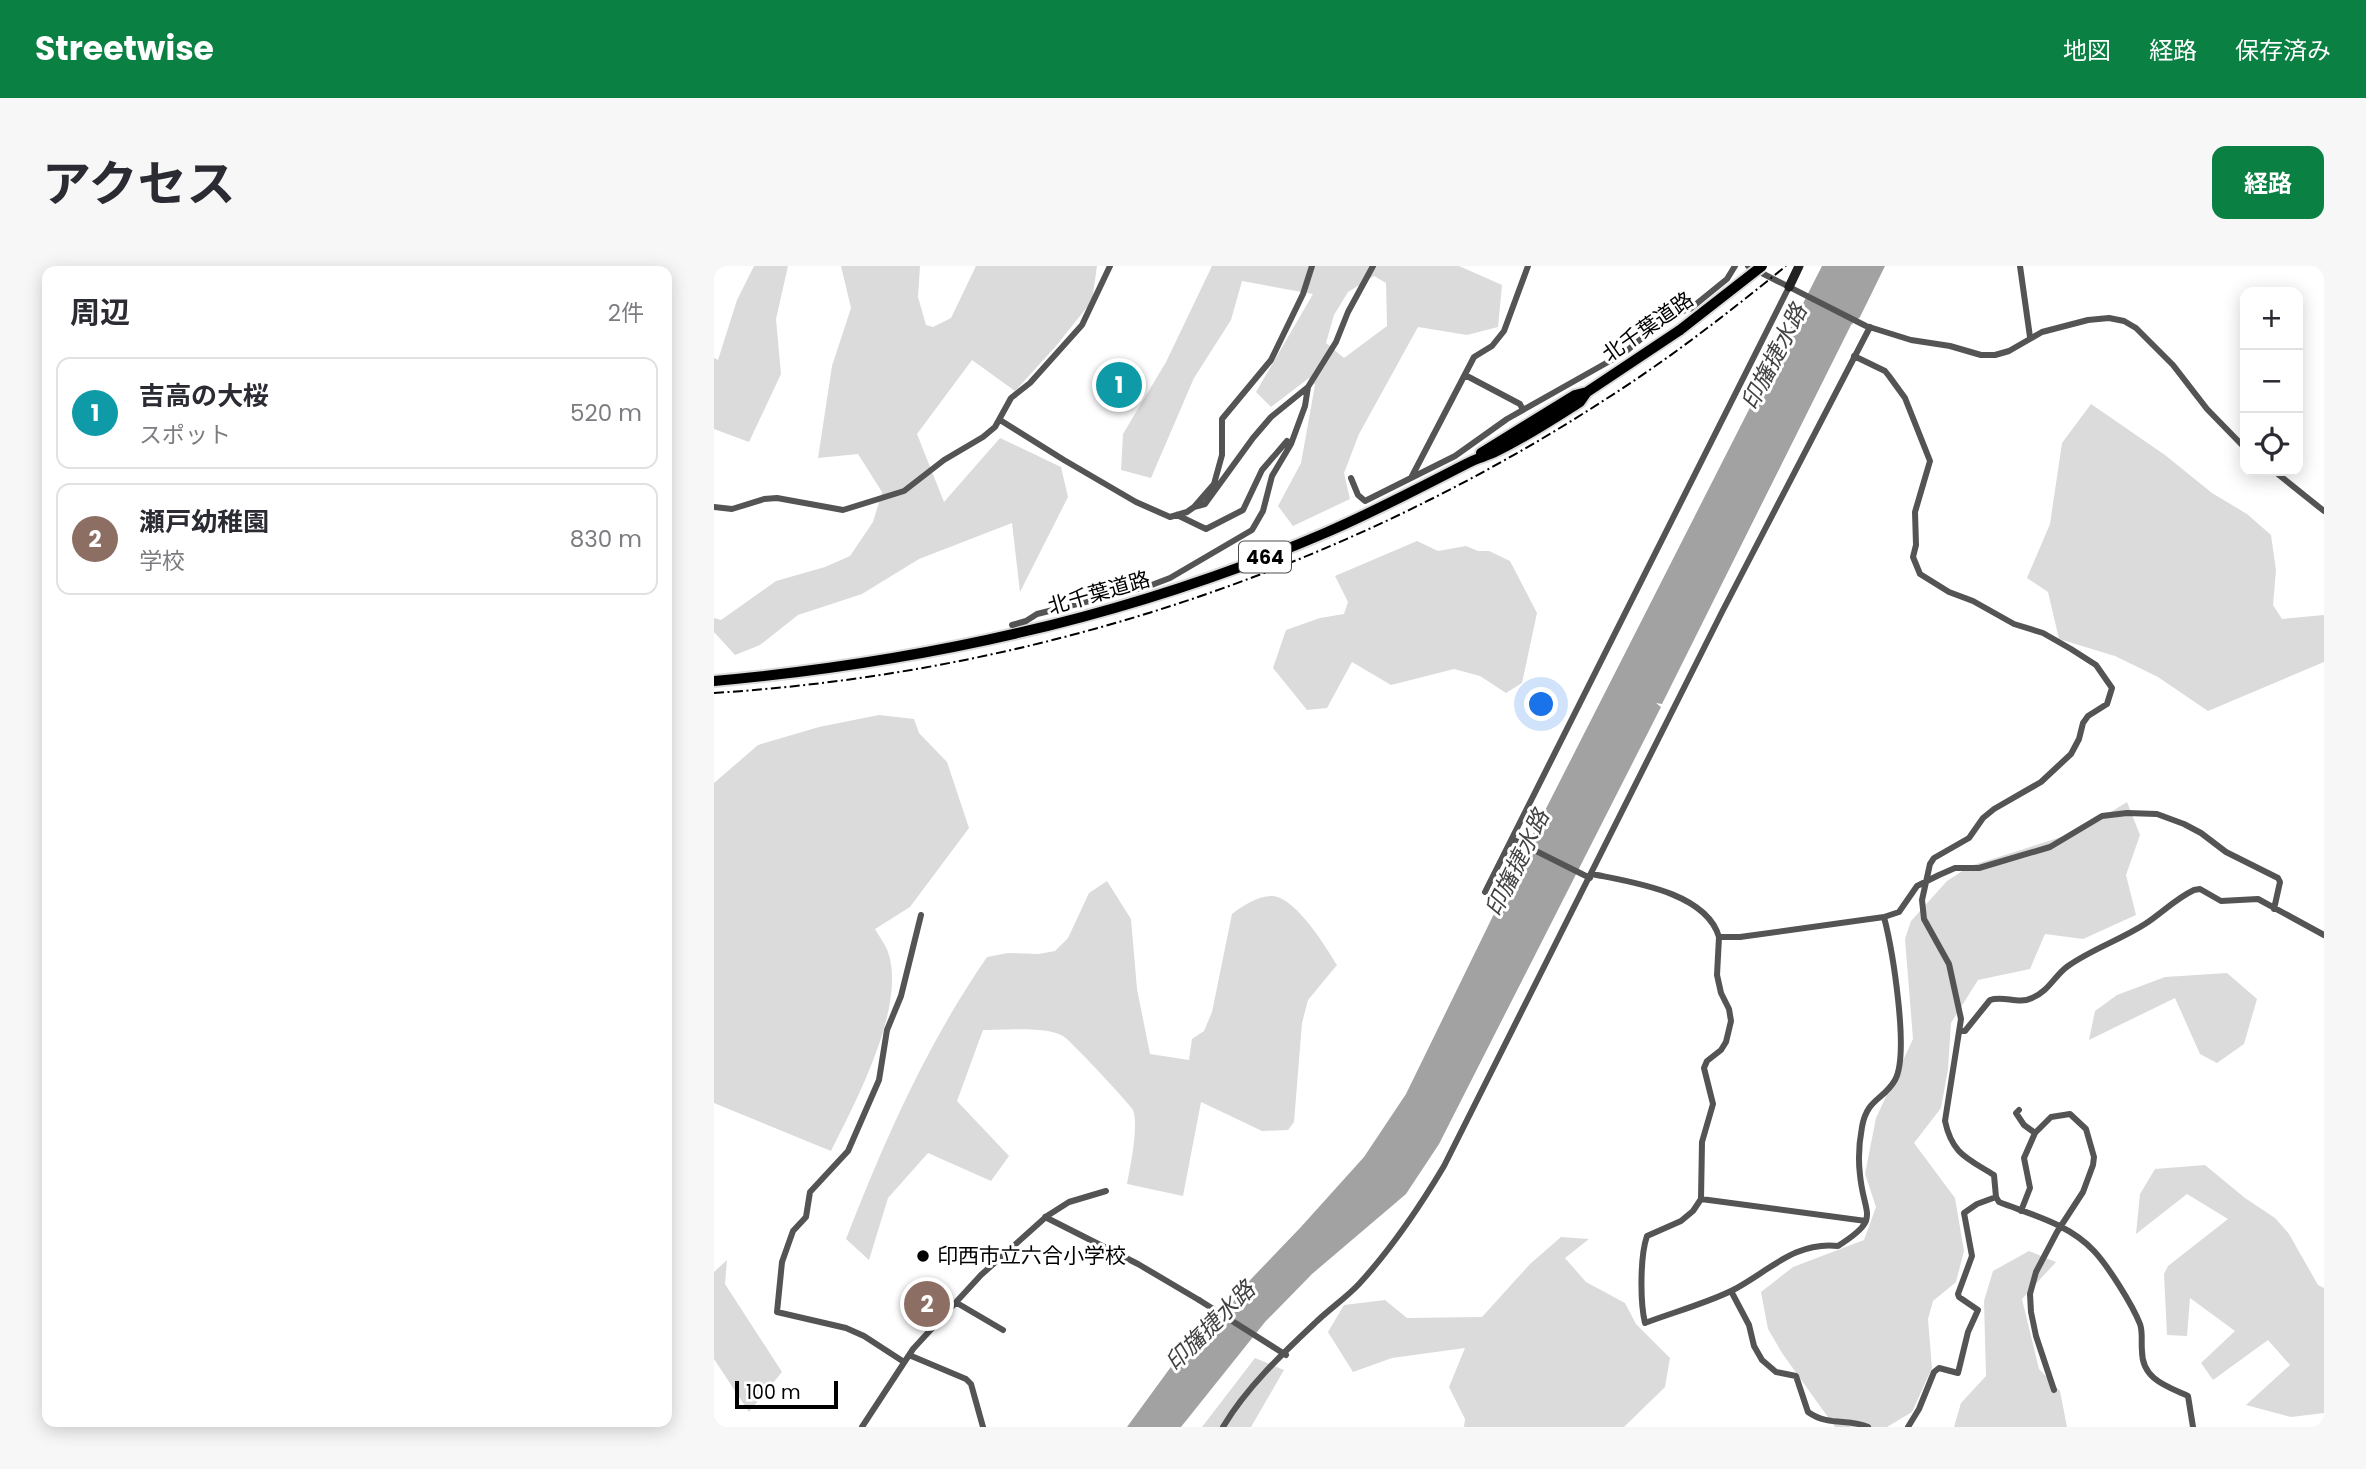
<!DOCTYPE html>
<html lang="ja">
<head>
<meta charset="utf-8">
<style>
	:root { --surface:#fff; --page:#f7f7f7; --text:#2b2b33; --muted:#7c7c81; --line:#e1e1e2; --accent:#0b8043 }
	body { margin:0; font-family:Poppins,"Noto Sans JP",sans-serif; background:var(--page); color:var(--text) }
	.controls { position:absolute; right:21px; top:21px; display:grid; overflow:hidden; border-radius:14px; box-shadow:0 4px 18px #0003 }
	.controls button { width:63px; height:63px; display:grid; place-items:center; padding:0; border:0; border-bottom:2px solid var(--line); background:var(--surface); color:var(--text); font:35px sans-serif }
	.scale { position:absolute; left:21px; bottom:18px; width:103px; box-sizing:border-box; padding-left:7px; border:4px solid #000; border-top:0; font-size:19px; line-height:24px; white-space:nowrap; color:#000; -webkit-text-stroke:5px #fff; paint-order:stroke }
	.you { position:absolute; left:828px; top:439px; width:24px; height:24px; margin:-18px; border:5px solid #fff; border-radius:50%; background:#1a73e8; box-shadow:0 0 0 10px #1a73e833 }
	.badge { display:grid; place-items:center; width:46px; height:46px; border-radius:50%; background:var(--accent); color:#fff; font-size:23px; font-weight:700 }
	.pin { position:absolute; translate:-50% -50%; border:4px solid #fff; box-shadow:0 2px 7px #0006 }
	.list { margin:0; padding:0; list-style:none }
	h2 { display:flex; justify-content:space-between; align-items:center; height:91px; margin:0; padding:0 28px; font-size:30px }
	h2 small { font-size:23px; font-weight:400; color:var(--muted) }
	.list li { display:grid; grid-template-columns:46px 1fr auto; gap:21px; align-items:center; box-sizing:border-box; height:112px; margin:0 14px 14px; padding:0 14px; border:2px solid var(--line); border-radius:14px }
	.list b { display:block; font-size:26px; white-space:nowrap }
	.list p { margin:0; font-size:23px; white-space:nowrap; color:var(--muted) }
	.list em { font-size:23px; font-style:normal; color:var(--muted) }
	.icon { flex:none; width:38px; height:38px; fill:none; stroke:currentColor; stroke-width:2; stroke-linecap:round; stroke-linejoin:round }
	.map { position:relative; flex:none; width:1610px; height:1161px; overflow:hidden; border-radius:14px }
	header { display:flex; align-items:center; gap:42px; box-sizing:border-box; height:98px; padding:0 35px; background:var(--accent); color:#fff }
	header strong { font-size:33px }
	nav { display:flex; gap:38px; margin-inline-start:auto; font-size:24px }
	.intro { display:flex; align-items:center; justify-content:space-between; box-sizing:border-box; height:168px; padding:0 42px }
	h1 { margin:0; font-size:49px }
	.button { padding:18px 32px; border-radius:14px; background:var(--accent); color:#fff; font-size:24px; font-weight:700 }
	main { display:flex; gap:42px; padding:0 42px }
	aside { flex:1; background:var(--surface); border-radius:14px; box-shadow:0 4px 18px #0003 }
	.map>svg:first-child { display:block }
	.green { fill:#dbdbdb; fill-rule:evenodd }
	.water { fill:#a2a2a2 }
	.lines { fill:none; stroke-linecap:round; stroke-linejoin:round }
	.highway-casing { stroke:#dbdbdb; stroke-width:14 }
	.street { stroke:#545454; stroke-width:6 }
	.secondary { stroke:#212121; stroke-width:9 }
	.highway { stroke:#000; stroke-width:10 }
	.rail { stroke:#000; stroke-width:2; stroke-dasharray:10 3.5 2 3.5; stroke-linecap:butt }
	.highway-bridge-casing { stroke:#dbdbdb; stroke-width:14; stroke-linecap:butt }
	.street-bridge { stroke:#545454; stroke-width:6 }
	.highway-bridge { stroke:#000; stroke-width:10 }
	.poi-dot { fill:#000; stroke:#fff; stroke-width:2.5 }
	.labels { text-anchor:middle; stroke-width:6; stroke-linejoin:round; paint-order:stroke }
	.shield { fill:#fff; stroke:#4c4c4c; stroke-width:2 }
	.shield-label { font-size:19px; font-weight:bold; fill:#000 }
	.street-label { font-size:21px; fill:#000; stroke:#fff }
	.poi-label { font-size:21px; fill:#000; stroke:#fff; text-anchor:start }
	.water-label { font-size:23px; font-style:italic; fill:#434343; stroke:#fff }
</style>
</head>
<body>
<header>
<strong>Streetwise</strong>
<nav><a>地図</a><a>経路</a><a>保存済み</a></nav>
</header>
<div class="intro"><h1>アクセス</h1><a class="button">経路</a></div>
<main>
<aside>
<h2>周辺<small>2件</small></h2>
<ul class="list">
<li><span class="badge" style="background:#0f9aa8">1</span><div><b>吉高の大桜</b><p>スポット</p></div><em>520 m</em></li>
<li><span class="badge" style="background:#8d6e63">2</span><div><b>瀬戸幼稚園</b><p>学校</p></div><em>830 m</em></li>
</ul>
</aside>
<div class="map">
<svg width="1610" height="1161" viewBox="0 0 1610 1161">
	<rect width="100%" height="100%" fill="#fff"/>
	<!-- green -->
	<path class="green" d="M 40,0 L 74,0 L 62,53 L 67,108 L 35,176 L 0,163 L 0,92 L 4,94 L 23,34 Z
		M 127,0 L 206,0 L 204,31 L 212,59 L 219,61 L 237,52 L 262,0 L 383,0 L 378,35 L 342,80 L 301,125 L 258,94 L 203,168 L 230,236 L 286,172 L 347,201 L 354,231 L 306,326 L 298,257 L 205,293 L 148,328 L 84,349 L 46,379 L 21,389 L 0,366 L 0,352 L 7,354 L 62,315 L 111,301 L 136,290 L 159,256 L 168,226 L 144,188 L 104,192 L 118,100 L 137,42 Z
		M 498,0 L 745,0 L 788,19 L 784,61 L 753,69 L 704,61 L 645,168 L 630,207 L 636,233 L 579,260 L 564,240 L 587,197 L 601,119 L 595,112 L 557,141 L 542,126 L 599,28 L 528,15 L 517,54 L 480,112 L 437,212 L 407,204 L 409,168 L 452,96 ZM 660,10 L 672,17 L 673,60 L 630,92 L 612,77 L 620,49 L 634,26 Z
		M 1377,138 L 1451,189 L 1498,227 L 1533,248 L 1557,269 L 1562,304 L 1559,339 L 1568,353 L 1610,349 L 1610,396 L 1494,445 L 1444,411 L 1401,390 L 1345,373 L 1334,326 L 1313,312 L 1336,258 L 1348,177 Z
		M 703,275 L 724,285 L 752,280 L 764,285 L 775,285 L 796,295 L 823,347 L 808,417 L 792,427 L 766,410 L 740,403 L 677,419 L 638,396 L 613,442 L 593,444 L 559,402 L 572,364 L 606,352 L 630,348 L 634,336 L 621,310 Z
		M 165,449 L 200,453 L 205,467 L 233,496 L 255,562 L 196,641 L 161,663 C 165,670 171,678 174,686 C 193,740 141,837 117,885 L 0,837 L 0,517 L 44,479 L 105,461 Z
		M 1413,536 L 1426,569 L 1412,609 L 1422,649 L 1369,673 L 1331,668 L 1316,703 L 1264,714 L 1237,757 L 1234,803 L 1227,842 L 1200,877 L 1241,932 L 1250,985 L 1242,1016 L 1219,1035 L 1214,1053 L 1218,1102 L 1198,1146 L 1173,1161 L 1121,1161 L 1068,1087 L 1054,1063 L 1047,1026 L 1079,1001 L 1150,974 L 1162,941 L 1151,908 L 1162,852 L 1199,773 L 1191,673 L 1197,655 L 1233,615 L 1256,600 L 1366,565 Z
		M 393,615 L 417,653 L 423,723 L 436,788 L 475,794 L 478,773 L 490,765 L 498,746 L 518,648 C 528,640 545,629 559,630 C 583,633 611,680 623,699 L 594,734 L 588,757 L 580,856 L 574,864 L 548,865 L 487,836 L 469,930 L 413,918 C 416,902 425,860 419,844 C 416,838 356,774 349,770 C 334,760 287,764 269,764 L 243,835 L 295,890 L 277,915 L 214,887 L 174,932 L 155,994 L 132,973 C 170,875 213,778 273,691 L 294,687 L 325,688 L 341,685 L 354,672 L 375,627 Z
		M 1513,707 L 1543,733 L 1530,778 L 1503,797 L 1486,788 L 1461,732 L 1375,774 L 1381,745 L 1403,729 L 1451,711 Z
		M 1491,899 L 1531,932 L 1561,952 L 1575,968 L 1604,1019 L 1610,1022 L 1610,1147 L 1577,1151 L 1532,1139 L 1576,1099 L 1554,1074 L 1499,1114 L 1487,1097 L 1521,1065 L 1476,1032 L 1473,1070 L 1453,1069 L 1450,1008 L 1454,1000 L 1514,953 L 1473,928 L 1422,968 L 1426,928 L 1441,903 Z
		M 847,971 L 875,973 L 851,992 L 872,1016 L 911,1037 L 922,1058 L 956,1092 L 951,1121 L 910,1161 L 750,1161 L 751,1153 L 735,1121 L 751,1082 L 678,1092 L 639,1106 L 614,1066 L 630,1039 L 671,1034 L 693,1052 L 768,1051 L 816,998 Z
		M 1315,985 L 1342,996 L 1308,1033 L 1325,1103 L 1346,1125 L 1353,1161 L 1240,1161 L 1247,1137 L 1272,1110 L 1270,1035 L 1279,1005 Z
		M 13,994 L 11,1018 L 68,1106 L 35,1146 L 0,1093 L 0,1006 Z
		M 541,1092 L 570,1104 L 537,1161 L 488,1161 Z"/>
	<!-- water -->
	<path class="water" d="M 1108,0 L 1171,0 L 1146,51 L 1137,59 L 948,438 L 942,437 L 947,441 L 725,878 L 692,928 L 598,1008 L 551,1056 L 467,1161 L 413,1161 L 470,1083 L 586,962 L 650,891 L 692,828 L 816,574 Z"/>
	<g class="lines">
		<!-- highway casing -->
		<g class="highway-casing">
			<path id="highway" d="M 767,187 L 861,129 L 873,126 L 966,64
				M 0,415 C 211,396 416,351 611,267 C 660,246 707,221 754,197 C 763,192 774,190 783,185 C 812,171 839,153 866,136 L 873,126"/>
		</g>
		<!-- street -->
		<path class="street" d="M 1034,0 L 1152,60 L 1197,74 L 1236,80 L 1267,89 L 1281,89 L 1295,85 L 1328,66 L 1374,54 L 1395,52 L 1410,55 L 1422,62 L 1459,99 L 1493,143 L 1531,182
			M 1306,0 L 1316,71
			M 1140,90 L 1171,105 L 1175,110 L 1191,132 L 1216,195 L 1201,246 L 1202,279 L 1199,291 L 1206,308 L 1235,326 L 1259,335 L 1300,358 L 1329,367 L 1357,383 L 1382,399 L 1398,422 L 1393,438 L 1374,450 L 1369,457 L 1365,473 L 1357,488 L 1327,516 L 1280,543 L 1269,552 L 1255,572 L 1220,592 L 1216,598 L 1208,634 L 1210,653 L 1235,698 L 1247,753 L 1231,855 C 1238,888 1253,892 1280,909 L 1282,931 L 1285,936 C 1318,949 1355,958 1380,985 C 1394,1000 1418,1038 1426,1058 C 1429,1066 1427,1076 1428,1085 C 1428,1113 1452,1120 1474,1130 L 1479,1161
			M 751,109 L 806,138 L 809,144
			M 286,154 L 350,194 L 422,236 L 456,251 L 473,246 L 480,241 L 500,218 L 508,189 L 508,153 L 557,94 L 589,28 L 598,0
			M 577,178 L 591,140 L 594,121
			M 1560,205 L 1610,245
			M 637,212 L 644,229 L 651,235 L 741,190 L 793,153 L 910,87 L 956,49 L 976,43 L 1013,13 L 1021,0
			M 697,212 L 760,91 L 778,80 L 790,65 L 814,0
			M 0,241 L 18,243 L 50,233 L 63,232 L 129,244 L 190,225 L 230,194 L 269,171 L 281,161 L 297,132 L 316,117 L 368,59 L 396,0
			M 480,241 L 491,238 L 539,172 L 557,151 L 594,121 L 622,76 L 634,46 L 659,0
			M 298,359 L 312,355 L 323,348 L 435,320 L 456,312 L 538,264 L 549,245 L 558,210 L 577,178 L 573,175 L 548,204 L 529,244 L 492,263 L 463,249
			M 798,573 L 876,612
			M 878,608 C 917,616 992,626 1005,671 L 1026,671 L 1170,651 L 1185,646 L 1203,620 L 1225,609 L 1241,602 L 1265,602 L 1336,581 L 1388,550 L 1413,547 L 1443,548 L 1470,558 L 1487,567 L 1512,586 L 1564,612 L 1566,616 L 1560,643
			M 771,626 L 1075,21
			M 1005,671 L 1003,709 L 1007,727 L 1015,743 L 1017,755 L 1012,776 L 1007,784 L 993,795 L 990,802 L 999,838 L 988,876 L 987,933 L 979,945 L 967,955 L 933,970 C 926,990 926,1036 931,1057 C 960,1046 990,1038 1017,1025 C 1053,1007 1080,975 1124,980 C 1168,952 1150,951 1146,909 C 1144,893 1145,877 1148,861 C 1153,832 1170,834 1181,814 C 1196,787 1178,682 1170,651
			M 1246,765 L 1251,765 L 1276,734 C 1290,729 1304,739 1318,732 C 1334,726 1341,709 1354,700 C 1378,683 1406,674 1431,658 C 1448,647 1461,633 1480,624 L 1486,623 L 1507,635 L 1544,633 L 1610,669
			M 1305,844 L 1302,847 L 1310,859 L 1321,867 L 1310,892 L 1316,922 L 1307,945
			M 1321,867 L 1337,851 L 1356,848 L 1372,863 L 1380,891 L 1379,899 L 1369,926 L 1343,966 L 1322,1006 L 1316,1028 L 1317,1046 L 1322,1070 L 1340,1124
			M 987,933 L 1152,955
			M 331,951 L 424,998 L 485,1034
			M 1017,1025 L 1035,1059 L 1040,1080 L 1048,1094 L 1062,1106 L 1082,1110 L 1094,1146 C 1115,1161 1135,1152 1154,1161
			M 243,1037 L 289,1064
			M 195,1089 L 252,1113 L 257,1118 L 269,1161
			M 190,1096 L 150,1070 L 132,1062 L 63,1046 L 68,996 L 79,965 L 92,951 L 96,926 L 134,885 L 165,814 L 173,764 L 187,730 L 207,649
			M 148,1161 L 199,1083 L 267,1009 L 333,950 L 355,936 L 392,925
			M 509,1161 C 532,1122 568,1088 601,1057 C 615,1043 632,1032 645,1018 C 678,982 705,942 730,900 L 1008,346 L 1156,61
			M 1194,1161 L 1205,1143 L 1220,1106 L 1225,1102 L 1244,1107 L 1254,1066 L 1264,1044 L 1245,1031 L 1244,1028 L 1258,990 L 1250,947 L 1263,938 L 1282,931"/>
		<!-- secondary -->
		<path class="secondary" d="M 1075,21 L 1085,0"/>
		<!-- highway -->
		<use href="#highway" class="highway"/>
		<!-- rail -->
		<path class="rail" d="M 0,427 C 317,407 625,306 892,133 C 955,93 1014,47 1072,0"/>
		<!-- highway-bridge casing -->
		<g class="highway-bridge-casing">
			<path id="highway-bridge" d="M 966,64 L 1048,0"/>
		</g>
		<!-- street-bridge -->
		<path class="street-bridge" d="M 485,1034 L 572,1089"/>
		<!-- highway-bridge -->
		<use href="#highway-bridge" class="highway-bridge"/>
	</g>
	<!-- markers -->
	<circle class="poi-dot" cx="209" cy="990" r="7"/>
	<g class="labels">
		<!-- shield labels -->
		<rect class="shield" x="525" y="275.5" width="52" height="31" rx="5"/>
		<g class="shield-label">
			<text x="551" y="298">464</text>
		</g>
		<!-- street labels -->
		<g class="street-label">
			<text transform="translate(934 61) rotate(-35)" y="7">北千葉道路</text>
			<text transform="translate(385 327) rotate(-16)" y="7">北千葉道路</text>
		</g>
		<!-- poi labels -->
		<g class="poi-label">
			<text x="223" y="997">印西市立六合小学校</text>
		</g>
		<!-- water labels -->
		<g class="water-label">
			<text transform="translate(1060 91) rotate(-63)" y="8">印旛捷水路</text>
			<text transform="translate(803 597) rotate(-64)" y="8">印旛捷水路</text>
			<text transform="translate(496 1060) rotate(-45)" y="8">印旛捷水路</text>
		</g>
	</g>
</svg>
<div class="controls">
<button>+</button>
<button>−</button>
<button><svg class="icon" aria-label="locate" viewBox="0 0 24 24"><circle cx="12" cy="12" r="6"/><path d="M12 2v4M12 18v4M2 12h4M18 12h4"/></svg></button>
</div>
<div class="scale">100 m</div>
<div class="you"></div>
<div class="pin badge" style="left:405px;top:119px;background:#0f9aa8">1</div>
<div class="pin badge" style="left:213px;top:1038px;background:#8d6e63">2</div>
</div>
</main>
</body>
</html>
